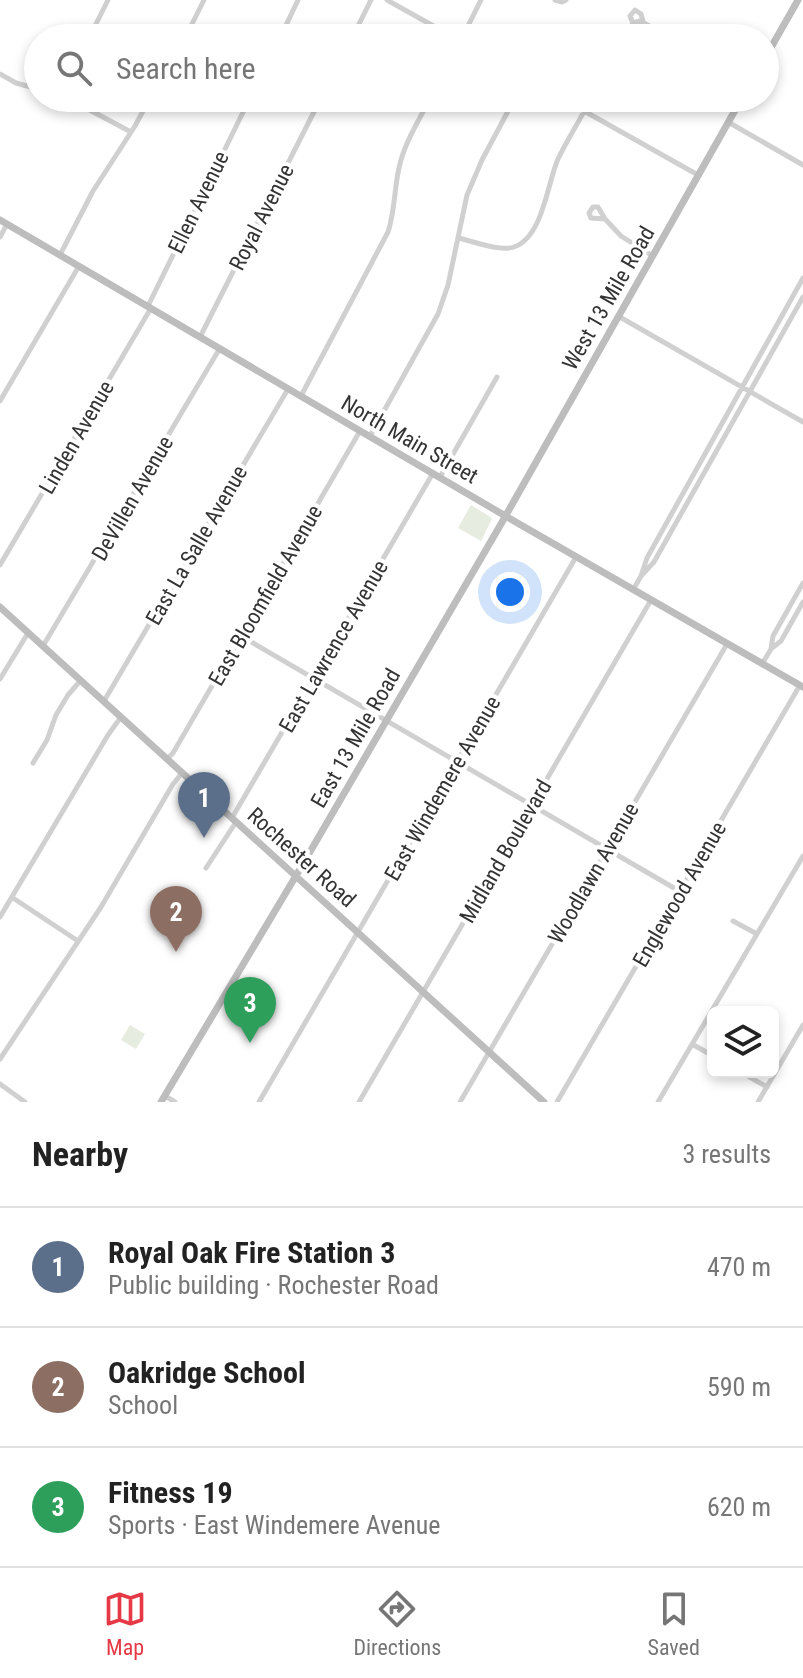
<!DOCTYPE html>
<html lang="en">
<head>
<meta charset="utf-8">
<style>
	:root { --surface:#fff; --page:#f6f6f6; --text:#222; --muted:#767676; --line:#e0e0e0; --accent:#e63946 }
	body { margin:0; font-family:"Roboto Condensed",sans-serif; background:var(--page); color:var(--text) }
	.controls { position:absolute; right:24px; bottom:24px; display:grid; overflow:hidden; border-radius:12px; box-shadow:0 4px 12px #0003 }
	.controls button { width:72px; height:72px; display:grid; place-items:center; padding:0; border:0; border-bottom:2px solid var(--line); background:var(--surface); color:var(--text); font:40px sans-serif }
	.you { position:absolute; left:510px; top:592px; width:28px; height:28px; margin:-20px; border:6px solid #fff; border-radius:50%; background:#1a73e8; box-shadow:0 0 0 12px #1a73e833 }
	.badge { display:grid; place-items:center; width:52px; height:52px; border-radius:50%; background:var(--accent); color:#fff; font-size:26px; font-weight:700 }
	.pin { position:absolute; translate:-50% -66px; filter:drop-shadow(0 2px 4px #0008) }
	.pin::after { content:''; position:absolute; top:42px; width:28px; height:24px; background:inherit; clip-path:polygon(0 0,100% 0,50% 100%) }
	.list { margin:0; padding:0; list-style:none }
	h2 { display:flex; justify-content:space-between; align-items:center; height:104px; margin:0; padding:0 32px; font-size:34px }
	h2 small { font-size:26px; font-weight:400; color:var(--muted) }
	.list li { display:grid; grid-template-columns:52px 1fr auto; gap:24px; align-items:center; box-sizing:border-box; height:120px; padding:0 32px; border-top:2px solid var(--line) }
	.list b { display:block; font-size:30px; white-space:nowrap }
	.list p { margin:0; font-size:26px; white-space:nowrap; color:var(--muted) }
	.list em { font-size:26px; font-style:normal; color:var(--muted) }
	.icon { flex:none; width:44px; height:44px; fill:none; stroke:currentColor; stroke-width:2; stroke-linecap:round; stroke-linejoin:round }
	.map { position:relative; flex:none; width:803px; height:1102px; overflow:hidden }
	.search { position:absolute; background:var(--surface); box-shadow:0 4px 12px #0003; left:24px; right:24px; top:24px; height:88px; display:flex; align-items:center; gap:20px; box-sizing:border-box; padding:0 28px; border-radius:44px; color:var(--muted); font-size:30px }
	.sheet { height:464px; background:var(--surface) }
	nav { display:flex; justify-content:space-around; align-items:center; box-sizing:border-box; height:112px; border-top:2px solid var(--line); background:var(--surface); font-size:22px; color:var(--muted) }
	nav a { display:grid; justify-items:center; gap:4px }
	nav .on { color:var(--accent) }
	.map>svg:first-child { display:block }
	.green { fill:#e6ecdf }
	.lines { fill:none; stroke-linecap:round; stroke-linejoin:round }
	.minor { stroke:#d0d0d0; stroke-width:5 }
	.secondary { stroke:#bdbdbd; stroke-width:7 }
	.labels { text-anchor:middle; stroke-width:8; stroke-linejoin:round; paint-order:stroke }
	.street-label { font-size:22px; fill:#333; stroke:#fff }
</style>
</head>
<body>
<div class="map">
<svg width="803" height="1102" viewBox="0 0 803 1102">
	<rect width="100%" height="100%" fill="#fff"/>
	<!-- green -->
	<path class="green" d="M 471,505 L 489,516 L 492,519 L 481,541 L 458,528 Z
		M 130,1025 L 145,1034 L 136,1049 L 121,1040 Z"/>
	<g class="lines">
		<!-- minor -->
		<path class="minor" d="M 387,0 L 455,38
			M 555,0 L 562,2 L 566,0
			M 633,23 L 630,16 L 635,10 L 641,14 L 643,21
			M 89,38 L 108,0
			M 185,38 L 204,0
			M 280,38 L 298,0
			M 352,38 L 371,0
			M 462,38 L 481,0
			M 624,38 L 633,23 L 640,21 L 672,38
			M 0,74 L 16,83 L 38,89
			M 67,98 L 131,132
			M 561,98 L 698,175
			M 728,122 L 803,165
			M 605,219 L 591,218 L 589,213 L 593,207 L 598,207 L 605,219 L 621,236 L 653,256
			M 0,237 L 7,224
			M 458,238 C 473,241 500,252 514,247 C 543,237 547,184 558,159 C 568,138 581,119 591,98
			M 60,255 L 93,191 L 135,126 L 150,98
			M 148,306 L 250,98
			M 618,316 L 803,422
			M 200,337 L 321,98
			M 301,396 L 388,232 C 395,211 394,190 399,168 C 404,143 419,121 430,98
			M 0,401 L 79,266
			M 370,436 L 438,314 L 448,285 L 467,195 L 482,160 L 515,98
			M 440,477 L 497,377
			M 0,565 L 151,308
			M 641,576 L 647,558 L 803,278
			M 633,590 L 641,576 L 654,562 L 803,297
			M 241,636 L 686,895
			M 43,646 L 220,348
			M 772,648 L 781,641 L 803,602
			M 762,664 L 771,649 L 773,636 L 803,583
			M 0,679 L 28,633
			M 104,701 L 288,389
			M 167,759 L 173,753 L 360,431
			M 33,763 L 47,740 L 56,715 L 68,695 L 81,680
			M 232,818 L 433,473
			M 206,868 L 236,822
			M 13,898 L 78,941
			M 0,917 L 108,735 L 121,717
			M 733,921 L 757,934
			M 692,1044 L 713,1056
			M 0,1059 L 101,907 L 173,784 L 182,773
			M 741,1072 L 767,1087
			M 0,1084 L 25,1102
			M 165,1096 L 175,1102
			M 259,1102 L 576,557
			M 359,1102 L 651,600
			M 460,1102 L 727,644
			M 557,1102 L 800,685
			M 658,1102 L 803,856
			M 758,1102 L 803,1025"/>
		<!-- secondary -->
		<path class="secondary" d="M 765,58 L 798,0
			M 0,220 L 514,521 L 803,687
			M 0,607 L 544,1102
			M 161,1102 L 300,869 L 501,524 L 742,98"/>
	</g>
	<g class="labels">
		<!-- street labels -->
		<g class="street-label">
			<text transform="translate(198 202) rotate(-64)" y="8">Ellen Avenue</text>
			<text transform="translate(261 217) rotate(-63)" y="8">Royal Avenue</text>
			<text transform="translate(608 298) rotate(-60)" y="8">West 13 Mile Road</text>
			<text transform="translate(76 437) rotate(-60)" y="8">Linden Avenue</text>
			<text transform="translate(410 439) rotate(30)" y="8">North Main Street</text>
			<text transform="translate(132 498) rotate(-60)" y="8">DeVillen Avenue</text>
			<text transform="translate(196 545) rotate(-60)" y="8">East La Salle Avenue</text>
			<text transform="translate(265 595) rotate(-60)" y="8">East Bloomfield Avenue</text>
			<text transform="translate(333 646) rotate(-60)" y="8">East Lawrence Avenue</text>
			<text transform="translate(355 738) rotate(-60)" y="8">East 13 Mile Road</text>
			<text transform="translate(442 788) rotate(-60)" y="8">East Windemere Avenue</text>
			<text transform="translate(505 851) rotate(-60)" y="8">Midland Boulevard</text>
			<text transform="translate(302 857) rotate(42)" y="8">Rochester Road</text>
			<text transform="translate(593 873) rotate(-60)" y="8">Woodlawn Avenue</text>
			<text transform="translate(679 894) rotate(-60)" y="8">Englewood Avenue</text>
		</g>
	</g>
</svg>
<div class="controls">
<button><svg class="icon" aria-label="layers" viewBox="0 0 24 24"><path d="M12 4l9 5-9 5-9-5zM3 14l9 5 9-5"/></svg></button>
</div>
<div class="you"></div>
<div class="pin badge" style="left:204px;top:838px;background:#5c6f8a">1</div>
<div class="pin badge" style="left:176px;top:952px;background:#8d6e63">2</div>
<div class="pin badge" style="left:250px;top:1043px;background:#2e9e5b">3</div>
<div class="search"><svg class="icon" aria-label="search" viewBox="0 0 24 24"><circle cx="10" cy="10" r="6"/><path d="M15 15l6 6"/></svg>Search here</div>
</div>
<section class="sheet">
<h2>Nearby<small>3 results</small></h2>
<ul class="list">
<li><span class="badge" style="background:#5c6f8a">1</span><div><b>Royal Oak Fire Station 3</b><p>Public building · Rochester Road</p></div><em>470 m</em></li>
<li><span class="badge" style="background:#8d6e63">2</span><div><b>Oakridge School</b><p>School</p></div><em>590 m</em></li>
<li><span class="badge" style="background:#2e9e5b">3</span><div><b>Fitness 19</b><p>Sports · East Windemere Avenue</p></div><em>620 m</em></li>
</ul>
</section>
<nav>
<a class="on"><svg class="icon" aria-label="map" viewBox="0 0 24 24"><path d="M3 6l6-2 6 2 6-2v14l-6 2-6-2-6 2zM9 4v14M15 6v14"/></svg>Map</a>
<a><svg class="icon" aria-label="directions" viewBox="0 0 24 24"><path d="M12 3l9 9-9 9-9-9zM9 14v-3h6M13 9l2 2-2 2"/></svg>Directions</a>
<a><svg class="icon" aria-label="saved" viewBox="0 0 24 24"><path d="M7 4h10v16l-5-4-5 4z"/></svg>Saved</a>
</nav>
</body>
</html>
